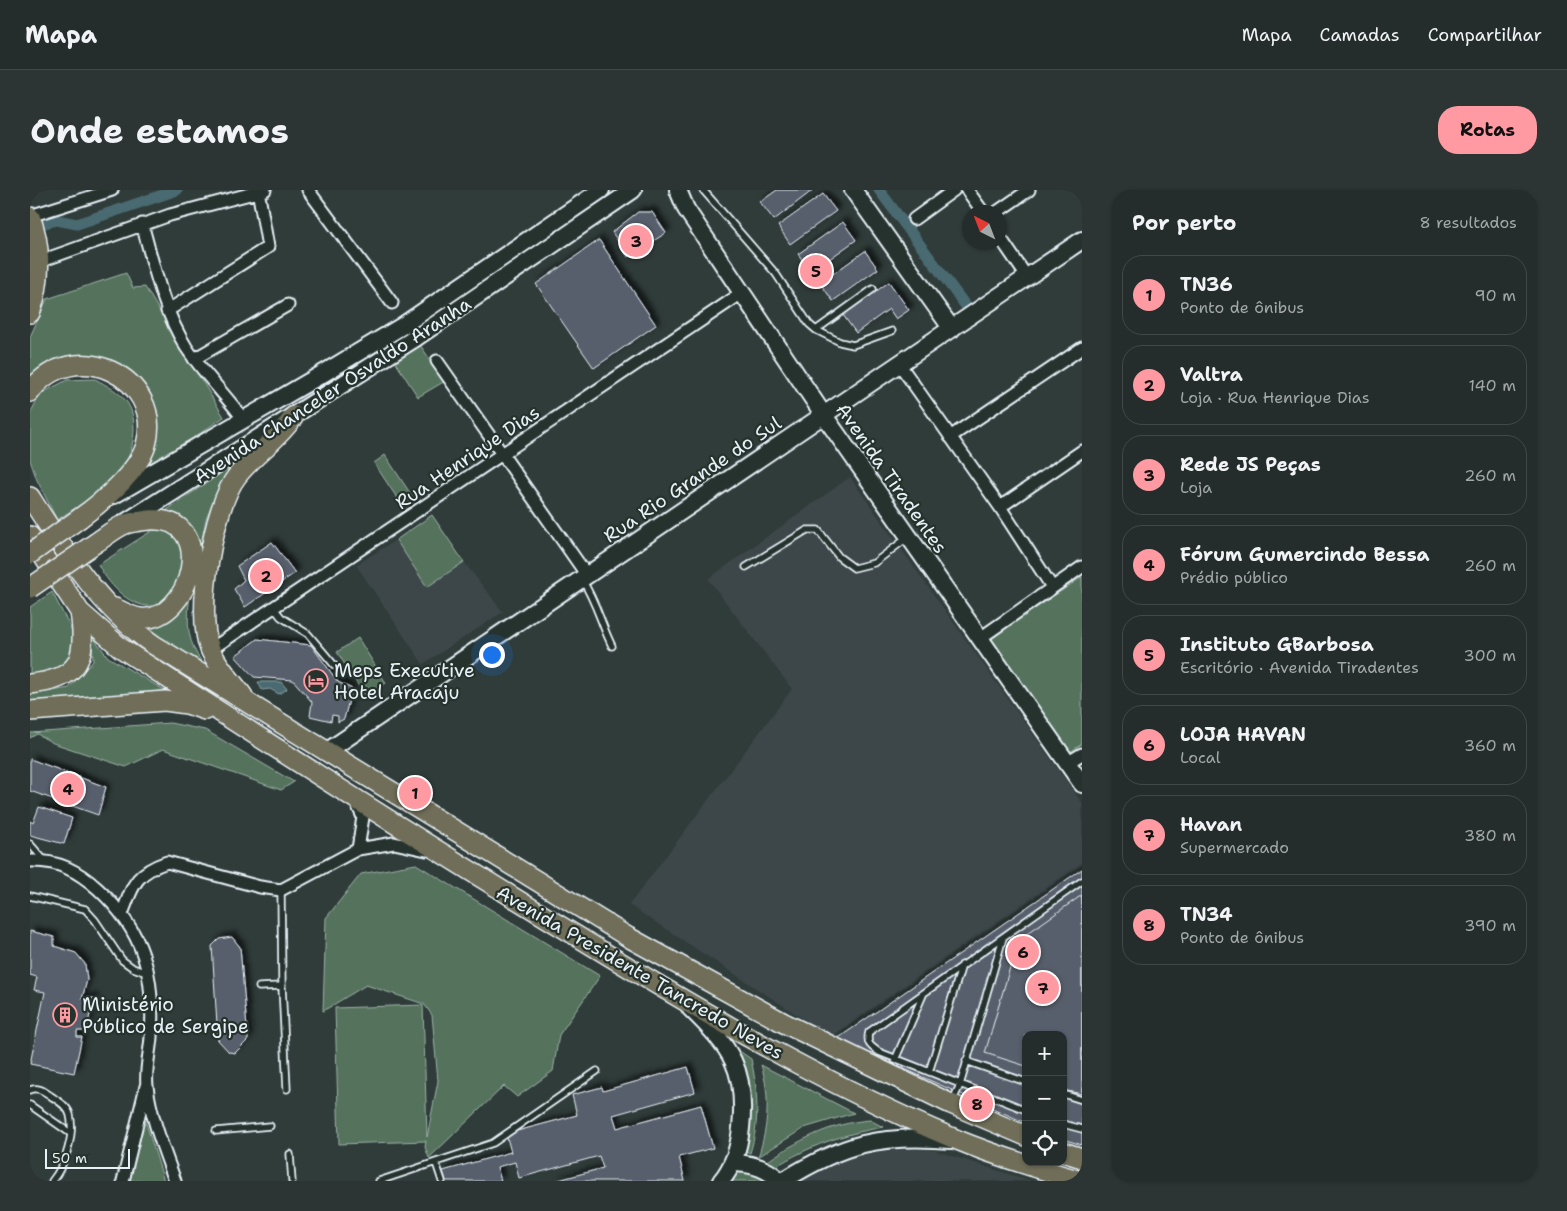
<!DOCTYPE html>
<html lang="pt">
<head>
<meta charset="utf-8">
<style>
	:root { --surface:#242d2c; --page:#2c3534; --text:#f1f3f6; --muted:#a3a8a9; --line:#414948; --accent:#ff9aa2 }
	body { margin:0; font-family:"Shantell Sans",sans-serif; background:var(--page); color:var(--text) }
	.controls { position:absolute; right:15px; bottom:15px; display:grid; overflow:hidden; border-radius:10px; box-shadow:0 1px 4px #0004 }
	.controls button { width:45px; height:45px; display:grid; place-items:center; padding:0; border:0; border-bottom:1px solid var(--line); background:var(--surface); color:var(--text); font:25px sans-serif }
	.compass { position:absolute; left:932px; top:15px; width:45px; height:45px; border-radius:50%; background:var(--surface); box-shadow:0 1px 4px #0004; rotate:318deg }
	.scale { position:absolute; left:15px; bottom:12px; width:85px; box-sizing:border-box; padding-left:5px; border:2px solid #e8f1f8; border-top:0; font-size:14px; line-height:18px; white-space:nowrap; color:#e8f1f8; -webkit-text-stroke:4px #26332d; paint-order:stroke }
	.you { position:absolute; left:461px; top:464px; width:18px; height:18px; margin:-12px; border:4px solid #fff; border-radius:50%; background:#1a73e8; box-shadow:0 0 0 8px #1a73e833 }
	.badge { display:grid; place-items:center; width:32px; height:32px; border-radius:50%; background:var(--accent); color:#111; font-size:16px; font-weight:700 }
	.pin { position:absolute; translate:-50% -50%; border:2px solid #fff; box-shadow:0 1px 5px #0006 }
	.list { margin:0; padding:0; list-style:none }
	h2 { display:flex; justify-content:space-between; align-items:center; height:65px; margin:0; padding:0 20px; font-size:21px }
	h2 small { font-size:16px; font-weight:400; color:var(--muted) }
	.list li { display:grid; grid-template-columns:32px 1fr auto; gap:15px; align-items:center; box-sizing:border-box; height:80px; margin:0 10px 10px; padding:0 10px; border:1px solid var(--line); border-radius:20px }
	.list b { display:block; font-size:19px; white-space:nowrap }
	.list p { margin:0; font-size:16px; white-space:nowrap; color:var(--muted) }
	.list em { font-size:16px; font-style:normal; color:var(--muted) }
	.icon { flex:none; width:28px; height:28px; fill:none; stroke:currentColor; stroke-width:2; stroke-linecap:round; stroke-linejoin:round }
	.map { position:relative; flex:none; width:1052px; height:991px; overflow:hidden; border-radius:20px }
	header { display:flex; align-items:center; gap:30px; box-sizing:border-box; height:70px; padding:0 25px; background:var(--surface); border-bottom:1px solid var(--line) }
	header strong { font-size:24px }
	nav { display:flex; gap:28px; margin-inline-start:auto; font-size:18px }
	.intro { display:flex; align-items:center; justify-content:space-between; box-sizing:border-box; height:120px; padding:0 30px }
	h1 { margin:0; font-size:35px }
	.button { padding:12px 22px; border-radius:20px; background:var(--accent); color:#111; font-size:18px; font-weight:700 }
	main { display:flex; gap:30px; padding:0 30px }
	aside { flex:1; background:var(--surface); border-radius:20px; box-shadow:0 1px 4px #0004 }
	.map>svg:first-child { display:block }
	.built { fill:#3c4649 }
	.green { fill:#54735c; stroke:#9eb2aa }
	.water { fill:#4a6a71; stroke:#89a0a7 }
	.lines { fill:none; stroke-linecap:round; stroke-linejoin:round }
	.canal { stroke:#4a6a71; stroke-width:11 }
	.building { fill:#585f6c; stroke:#e8f1f8; filter:url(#shadow) }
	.lane-casing { stroke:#e8f1f8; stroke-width:9 }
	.street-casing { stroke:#e8f1f8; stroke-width:15 }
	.secondary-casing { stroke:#e8f1f8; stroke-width:20 }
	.primary-casing { stroke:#e8f1f8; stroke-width:22 }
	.lane { stroke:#26332d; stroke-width:5.5 }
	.street { stroke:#26332d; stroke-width:11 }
	.secondary { stroke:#26332d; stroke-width:16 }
	.primary { stroke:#706e59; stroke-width:19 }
	.primary-bridge-casing { stroke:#e8f1f8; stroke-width:22; stroke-linecap:butt }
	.primary-bridge { stroke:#706e59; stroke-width:19 }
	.labels { text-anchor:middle; stroke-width:4.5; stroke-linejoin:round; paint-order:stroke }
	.street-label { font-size:19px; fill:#e8f1f8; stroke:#26332d }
	.poi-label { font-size:19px; fill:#e8f1f8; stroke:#26332d; text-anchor:start }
</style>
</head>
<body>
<header>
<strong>Mapa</strong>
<nav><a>Mapa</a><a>Camadas</a><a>Compartilhar</a></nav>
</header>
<div class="intro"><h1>Onde estamos</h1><a class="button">Rotas</a></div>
<main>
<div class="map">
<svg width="1052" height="991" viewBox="0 0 1052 991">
	<defs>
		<filter id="shadow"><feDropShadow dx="4.5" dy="-4.5" stdDeviation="2.5" flood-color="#0009"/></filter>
	</defs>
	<rect width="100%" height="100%" fill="#303c3a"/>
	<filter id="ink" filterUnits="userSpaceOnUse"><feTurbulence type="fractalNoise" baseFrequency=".02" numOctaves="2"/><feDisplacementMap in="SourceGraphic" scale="10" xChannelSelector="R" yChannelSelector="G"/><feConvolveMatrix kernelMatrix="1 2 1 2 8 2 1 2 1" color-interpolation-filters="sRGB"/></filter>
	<g filter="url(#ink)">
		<!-- built -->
		<path class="built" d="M 820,287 L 1052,613 L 1052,674 L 801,847 L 599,715 L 762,499 L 678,389 Z
			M 366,350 L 397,396 L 434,372 L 473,422 L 393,474 L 326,375 Z
			M 871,959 L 903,960 L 1001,991 L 771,991 L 808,972 L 832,964 Z"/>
		<!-- green -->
		<path class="green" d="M 96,83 L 103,98 L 115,97 L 194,227 L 112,283 L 126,236 L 84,178 L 0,192 L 0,147 L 17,109 Z
			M 388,152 L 415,191 L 388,207 L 364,170 Z
			M 65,189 C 89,202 104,210 104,239 C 104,287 62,306 27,330 L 7,290 L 0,270 L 0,224 L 10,204 L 37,190 Z
			M 355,265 L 384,309 L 373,317 L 344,273 Z
			M 203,275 L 188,299 L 176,329 L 167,375 L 131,324 Z
			M 402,325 L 434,372 L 397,397 L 366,350 Z
			M 123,340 L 138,340 L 148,345 L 159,384 L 128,416 C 100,419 82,398 68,375 Z
			M 1052,387 L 1052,554 L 1037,564 L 958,450 Z
			M 22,402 L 47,450 L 43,466 L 27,479 L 0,488 L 0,417 Z
			M 160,403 C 156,442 157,454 182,486 L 109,441 C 136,436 142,422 160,403 Z
			M 62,446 L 78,467 L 146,507 L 0,515 L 0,505 L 39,498 L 63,471 Z
			M 328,448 L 356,493 L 335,506 L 307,462 Z
			M 140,533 L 175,540 L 264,592 L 251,600 L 133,559 L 96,577 L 23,553 L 7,544 L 0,548 L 0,543 Z
			M 386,674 L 570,786 L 529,845 L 523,881 L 487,907 L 474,896 L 399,968 L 395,957 L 396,951 L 309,954 L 305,818 L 393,815 L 397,947 L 408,891 L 402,825 L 394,814 L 336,795 L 293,821 L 296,728 L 331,684 Z
			M 708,860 L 721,869 C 728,901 730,932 720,963 L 712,959 L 719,900 Z
			M 731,875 L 824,923 L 774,938 L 728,967 C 738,938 741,906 731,875 Z
			M 115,930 L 134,991 L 100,991 Z
			M 840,930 L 853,937 C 810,945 781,955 743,978 L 735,973 C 766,951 801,933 840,930 Z
			M 718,977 L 738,991 L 702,991 L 709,978 Z"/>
		<!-- water -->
		<path class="water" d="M 228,492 L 251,492 L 257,499 L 249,504 L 240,499 L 232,500 Z"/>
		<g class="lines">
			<!-- canal -->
			<path class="canal" d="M 849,0 L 935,115
				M 0,37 L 27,30 L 47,34 L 147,0"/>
		</g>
		<!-- building -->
		<path class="building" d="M 747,0 L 783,0 L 744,30 L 730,12 Z
			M 793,4 L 806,21 L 760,54 L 748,36 Z
			M 608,22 L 622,22 L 636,43 L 598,67 L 582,42 Z
			M 813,32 L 826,50 L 781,82 L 768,64 Z
			M 569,50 L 626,135 L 564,178 L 506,94 Z
			M 835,61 L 848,79 L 803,111 L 790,93 Z
			M 859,92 L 879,120 L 866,129 L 859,119 L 826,143 L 813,125 Z
			M 242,352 L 265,383 L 215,417 L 204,399 L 214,390 L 207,376 Z
			M 227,449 L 281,455 L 308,492 L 322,499 L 314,529 L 308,532 L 308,526 L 302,525 L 301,531 L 280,526 L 282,512 L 263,490 L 224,487 L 205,466 Z
			M 0,569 L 76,597 L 68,625 L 0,601 Z
			M 9,617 L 42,628 L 34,654 L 0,645 L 0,631 L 3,633 Z
			M 1052,679 L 1052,955 L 1033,949 L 1033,845 L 996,845 L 996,933 L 807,849 Z
			M 1052,705 L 1052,904 L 1033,900 L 1033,845 L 996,845 L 996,876 L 955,863 L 988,750 Z
			M 0,741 L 24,747 L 24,756 L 46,763 L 55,774 L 57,790 L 52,809 L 64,808 L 56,841 L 47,841 L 47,847 L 52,847 L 44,883 L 0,874 L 15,802 L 4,800 L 7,787 L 0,785 Z
			M 202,747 L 210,757 L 218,850 L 205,863 L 199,862 L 188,850 L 182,756 L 189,749 Z
			M 658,877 L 665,902 L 583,925 L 587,938 L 671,915 L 683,958 L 649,967 L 655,991 L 525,991 L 573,978 L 569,966 L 489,988 L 485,972 L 467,977 L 471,991 L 416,991 L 413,981 L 481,962 L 476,944 L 547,925 L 542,905 L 572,897 L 573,901 Z"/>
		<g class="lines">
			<!-- lane casing -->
			<g class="lane-casing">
				<path id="lane" d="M 673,0 L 746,84 L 779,134 L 786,140 L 843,99
					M 786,140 L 810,152 L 823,155 L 862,141
					M 716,377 L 777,340 L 788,340 L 809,367 L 824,378 L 844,373 L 877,348
					M 552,390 C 566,411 571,434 582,456
					M 244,418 L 251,427 L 278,444 L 305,476
					M 0,654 L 14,670
					M 251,700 L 252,796 L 257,899
					M 0,706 L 55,719 L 65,730 L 92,770 L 103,778 L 117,783
					M 229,797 L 252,796
					M 865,870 L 893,805
					M 936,871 L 996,892
					M 899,882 L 932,775
					M 0,900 C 8,896 15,902 21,906 C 28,911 38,916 40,925 C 45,945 35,975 22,991
					M 1033,904 L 1052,910
					M 922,912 L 930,895 L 973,748
					M 0,915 L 40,943
					M 996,920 L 849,862 C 840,856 836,853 839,842 L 1052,691
					M 1033,934 L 1052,939
					M 186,941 L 240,936
					M 260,964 L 262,991
					M 406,973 L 412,991
					M 349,991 L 463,953 L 567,881"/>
			</g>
			<!-- street casing -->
			<g class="street-casing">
				<path id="street" d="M 278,0 L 362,113
					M 937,0 L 953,22
					M 967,22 L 999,0
					M 0,26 L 82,0
					M 884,29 L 924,0
					M 112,34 C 124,76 133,120 156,157 C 173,183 196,205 214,230
					M 969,46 L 997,87
					M 8,72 L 140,25 L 235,0
					M 137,121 L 238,57 L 228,0
					M 164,169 L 258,115
					M 407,171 L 556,384
					M 870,175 L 970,317 L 1022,397
					M 920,247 L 1052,158
					M 970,317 L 1052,261
					M 949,449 L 1052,377
					M 180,460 L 712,103
					M 1037,573 L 1052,564
					M 325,610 L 333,627 L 328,659
					M 0,671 C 28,670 48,681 68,699 C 114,741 125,785 121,847 C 120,862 115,880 117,896 C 120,925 135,963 145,991
					M 92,724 C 103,695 105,683 137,672 L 230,697 L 251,700 L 328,659 L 364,653 L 396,660
					M 93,991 L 116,896"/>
			</g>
			<!-- secondary casing -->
			<g class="secondary-casing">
				<path id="secondary" d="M 648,0 L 656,19 L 793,224 L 1052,594
					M 823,0 L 922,139
					M 84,305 L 294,183 L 372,136 L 571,0
					M 96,332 L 387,147 L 603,0
					M 296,562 L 1052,50
					M 660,818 C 701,858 717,879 711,938 C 709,957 703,977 691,991
					M 702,973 C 720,973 737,978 750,991
					M 753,991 C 813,953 851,944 921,950"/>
			</g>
			<!-- primary casing -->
			<g class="primary-casing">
				<path id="primary" d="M 0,27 C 12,56 11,94 0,123
					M 0,202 C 42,144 135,186 116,255 C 108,282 72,312 50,328
					M 0,307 C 35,362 70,418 124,455 L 598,747 L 754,833 L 921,914 L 996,946
					M 0,346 L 50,422 L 91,458 C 241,555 391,652 545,745 C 668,820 792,893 925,949 C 966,966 1009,979 1051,991
					M 67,352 C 75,347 84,339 93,335 C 100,332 111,331 119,330 C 190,325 161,434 110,428 C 102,427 93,422 85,418
					M 0,494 C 50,489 57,469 50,422
					M 213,506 C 202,491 187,476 180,459 C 165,424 183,316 207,286 C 224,264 249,249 264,226
					M 0,521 L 135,511 L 157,514 L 175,520
					M 1033,962 L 1052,968"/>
			</g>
			<!-- lane -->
			<use href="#lane" class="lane"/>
			<!-- street -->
			<use href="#street" class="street"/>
			<!-- secondary -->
			<use href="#secondary" class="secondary"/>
			<!-- primary -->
			<use href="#primary" class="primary"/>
			<!-- primary-bridge casing -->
			<g class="primary-bridge-casing">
				<path id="primary-bridge" d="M 0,364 L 50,328
					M 0,398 L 67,352"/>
			</g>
			<!-- primary-bridge -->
			<use href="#primary-bridge" class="primary-bridge"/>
		</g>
	</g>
	<!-- icons -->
	<defs>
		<g id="hotel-ring" transform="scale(1.25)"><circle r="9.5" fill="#26332d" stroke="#ff9aa2" stroke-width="1.5"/><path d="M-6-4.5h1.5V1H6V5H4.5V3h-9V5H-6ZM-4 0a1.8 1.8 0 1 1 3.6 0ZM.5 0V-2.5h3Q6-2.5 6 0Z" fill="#ff9aa2"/></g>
		<g id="building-ring" transform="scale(1.25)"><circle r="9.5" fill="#26332d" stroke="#ff9aa2" stroke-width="1.5"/><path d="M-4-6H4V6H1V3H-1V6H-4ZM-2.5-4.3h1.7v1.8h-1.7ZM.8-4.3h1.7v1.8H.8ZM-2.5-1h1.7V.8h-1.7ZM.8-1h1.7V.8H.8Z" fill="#ff9aa2"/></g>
	</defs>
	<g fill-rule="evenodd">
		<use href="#hotel-ring" x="286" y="491"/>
		<use href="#building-ring" x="35" y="825"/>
	</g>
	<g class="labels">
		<!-- street labels -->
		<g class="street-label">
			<text transform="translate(302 200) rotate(-33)" y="7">Avenida Chanceler Osvaldo Aranha</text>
			<text transform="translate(437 267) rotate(-34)" y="7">Rua Henrique Dias</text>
			<text transform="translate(862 288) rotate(55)" y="7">Avenida Tiradentes</text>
			<text transform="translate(662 289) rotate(-34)" y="7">Rua Rio Grande do Sul</text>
			<text transform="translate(610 782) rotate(30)" y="7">Avenida Presidente Tancredo Neves</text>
		</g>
		<!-- poi labels -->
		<g class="poi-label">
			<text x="304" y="487">Meps Executive<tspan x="304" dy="22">Hotel Aracaju</tspan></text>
			<text x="52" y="821">Ministério<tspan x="52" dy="22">Público de Sergipe</tspan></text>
		</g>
	</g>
</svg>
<div class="controls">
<button>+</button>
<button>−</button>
<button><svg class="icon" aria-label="locate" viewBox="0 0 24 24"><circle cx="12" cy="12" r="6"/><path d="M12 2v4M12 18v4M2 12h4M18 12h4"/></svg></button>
</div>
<svg class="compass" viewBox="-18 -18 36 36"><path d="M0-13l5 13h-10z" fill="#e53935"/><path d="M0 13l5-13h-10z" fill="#a3a8a9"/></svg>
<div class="scale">50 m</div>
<div class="you"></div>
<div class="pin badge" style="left:385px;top:603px">1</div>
<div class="pin badge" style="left:236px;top:386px">2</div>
<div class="pin badge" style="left:606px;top:51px">3</div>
<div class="pin badge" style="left:38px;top:599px">4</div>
<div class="pin badge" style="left:786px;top:81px">5</div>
<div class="pin badge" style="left:993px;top:762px">6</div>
<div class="pin badge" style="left:1013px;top:798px">7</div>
<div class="pin badge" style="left:947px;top:914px">8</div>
</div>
<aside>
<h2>Por perto<small>8 resultados</small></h2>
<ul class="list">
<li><span class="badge">1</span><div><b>TN36</b><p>Ponto de ônibus</p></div><em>90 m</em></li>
<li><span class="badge">2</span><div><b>Valtra</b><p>Loja · Rua Henrique Dias</p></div><em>140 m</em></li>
<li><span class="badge">3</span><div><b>Rede JS Peças</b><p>Loja</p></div><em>260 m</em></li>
<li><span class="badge">4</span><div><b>Fórum Gumercindo Bessa</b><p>Prédio público</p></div><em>260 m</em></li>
<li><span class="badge">5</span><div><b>Instituto GBarbosa</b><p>Escritório · Avenida Tiradentes</p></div><em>300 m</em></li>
<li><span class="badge">6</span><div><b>LOJA HAVAN</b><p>Local</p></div><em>360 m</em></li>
<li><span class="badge">7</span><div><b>Havan</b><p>Supermercado</p></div><em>380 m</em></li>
<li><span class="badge">8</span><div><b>TN34</b><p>Ponto de ônibus</p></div><em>390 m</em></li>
</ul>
</aside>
</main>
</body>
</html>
